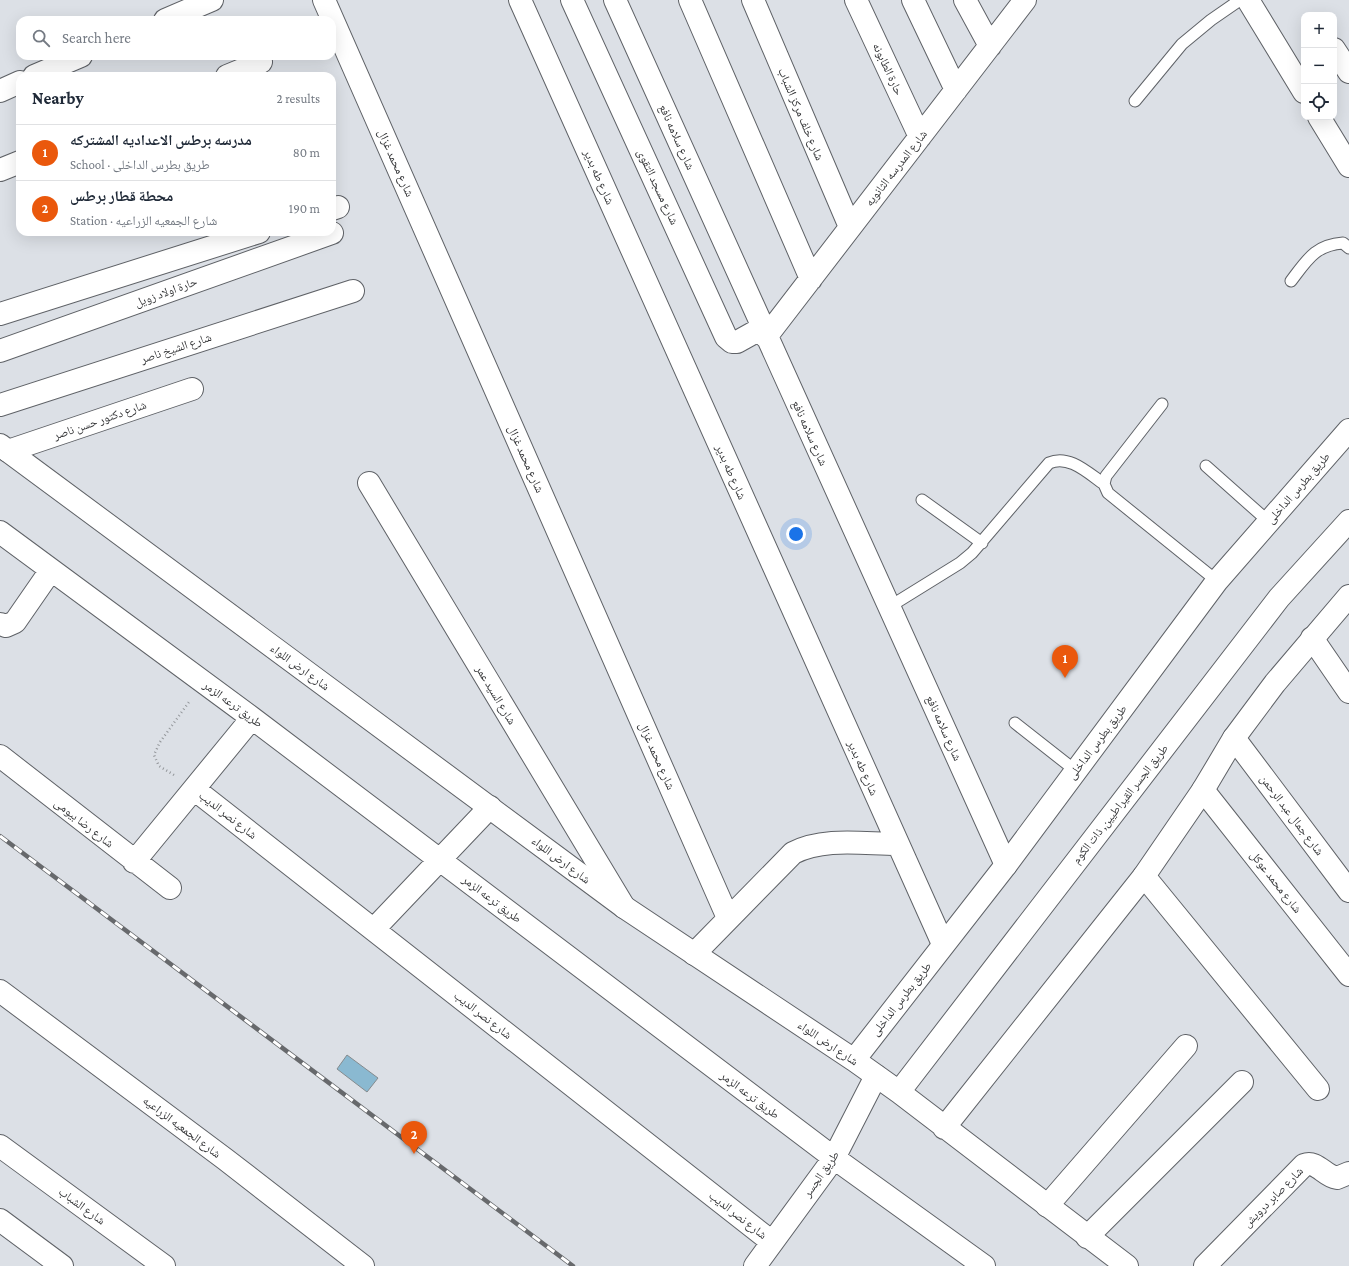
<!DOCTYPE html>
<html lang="en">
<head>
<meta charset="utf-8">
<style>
	:root { --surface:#fff; --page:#f6f6f7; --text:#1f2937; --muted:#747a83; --line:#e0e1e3; --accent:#ea580c }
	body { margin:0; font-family:"Crimson Pro","Noto Naskh Arabic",serif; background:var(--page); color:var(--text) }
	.controls { position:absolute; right:12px; top:12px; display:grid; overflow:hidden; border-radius:8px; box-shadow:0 4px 16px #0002 }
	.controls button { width:36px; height:36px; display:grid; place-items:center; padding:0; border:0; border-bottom:1px solid var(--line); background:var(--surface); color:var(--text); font:20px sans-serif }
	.you { position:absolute; left:796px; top:534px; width:14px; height:14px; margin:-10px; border:3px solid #fff; border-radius:50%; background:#1a73e8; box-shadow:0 0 0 6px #1a73e833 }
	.badge { display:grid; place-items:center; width:26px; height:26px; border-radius:50%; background:var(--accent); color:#fff; font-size:13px; font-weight:700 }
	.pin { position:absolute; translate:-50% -33px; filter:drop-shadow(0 1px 2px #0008) }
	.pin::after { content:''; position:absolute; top:21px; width:14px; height:12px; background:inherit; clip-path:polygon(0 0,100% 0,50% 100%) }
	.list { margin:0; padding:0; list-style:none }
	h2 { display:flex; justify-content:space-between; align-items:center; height:52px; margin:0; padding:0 16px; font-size:17px }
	h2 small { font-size:13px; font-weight:400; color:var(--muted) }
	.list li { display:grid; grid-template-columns:26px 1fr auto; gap:12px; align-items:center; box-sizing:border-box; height:56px; padding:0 16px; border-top:1px solid var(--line) }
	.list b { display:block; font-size:15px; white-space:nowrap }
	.list p { margin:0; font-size:13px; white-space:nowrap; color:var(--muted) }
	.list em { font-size:13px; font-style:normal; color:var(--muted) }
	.icon { flex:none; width:22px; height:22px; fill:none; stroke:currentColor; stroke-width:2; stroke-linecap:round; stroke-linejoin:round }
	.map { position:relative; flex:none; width:1349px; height:1266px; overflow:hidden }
	.search { position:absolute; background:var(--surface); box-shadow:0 4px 16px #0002; left:16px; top:16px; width:320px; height:44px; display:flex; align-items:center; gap:10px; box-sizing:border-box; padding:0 14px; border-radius:12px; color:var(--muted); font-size:15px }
	.panel { position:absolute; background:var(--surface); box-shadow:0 4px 16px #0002; left:16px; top:72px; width:320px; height:164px; border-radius:12px }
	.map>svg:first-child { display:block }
	.building { fill:#8ab9d1; stroke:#858b8e }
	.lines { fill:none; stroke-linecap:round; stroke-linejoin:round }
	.lane-casing { stroke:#5f6267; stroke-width:13 }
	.street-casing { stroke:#5f6267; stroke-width:24 }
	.secondary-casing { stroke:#5f6267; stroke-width:24 }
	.path { stroke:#93969a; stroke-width:2.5; stroke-dasharray:1 3; stroke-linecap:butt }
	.lane { stroke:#fff; stroke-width:11 }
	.street { stroke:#fff; stroke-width:22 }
	.secondary { stroke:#fff; stroke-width:22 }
	.rail-casing { stroke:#67696c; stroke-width:4.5 }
	.rail { stroke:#fff; stroke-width:3; stroke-dasharray:9; stroke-linecap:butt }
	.labels { text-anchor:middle; stroke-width:3; stroke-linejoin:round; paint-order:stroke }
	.street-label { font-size:12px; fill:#353638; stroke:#fff }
</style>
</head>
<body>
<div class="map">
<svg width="1349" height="1266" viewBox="0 0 1349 1266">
	<rect width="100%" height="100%" fill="#dce0e6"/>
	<!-- building -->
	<path class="building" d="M 347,1055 L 378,1078 L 367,1092 L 337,1069 Z"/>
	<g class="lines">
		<!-- lane casing -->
		<g class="lane-casing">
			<path id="lane" d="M 1135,101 L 1182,44 L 1211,20 L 1240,0
				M 1291,281 C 1307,260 1315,245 1343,243 L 1349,248
				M 1162,404 L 1106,476 L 1104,484 L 1108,493 L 1217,581
				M 1206,466 L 1269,522
				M 922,500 L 982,543
				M 889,607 L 960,563 L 972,553 L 1049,463 C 1069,454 1088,473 1104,484
				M 1015,723 L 1076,771"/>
		</g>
		<!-- street casing -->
		<g class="street-casing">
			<path id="street" d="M 324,0 L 728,918
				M 520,0 L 943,944
				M 572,0 L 726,337 L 732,342 L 737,342 L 762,328
				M 615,0 L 1006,865
				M 690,0 L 811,279
				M 753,0 L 850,227
				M 856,0 L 920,137
				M 913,0 L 956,90
				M 965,0 L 990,46
				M 1248,0 L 1304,92
				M 165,20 L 212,0
				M 1334,49 L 1349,72
				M 34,76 L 81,56
				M 227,76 L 261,62
				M 0,91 L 20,82
				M 1319,117 L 1349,166
				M 0,170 L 20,162
				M 332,209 L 338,207
				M 0,314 L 259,232
				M 766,337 L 1025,0
				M 0,351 L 332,233
				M 0,405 L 353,291
				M 8,451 L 192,389
				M 369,483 L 624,907
				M 0,532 L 252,718 L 834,1158 L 984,1266
				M 0,624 L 6,626 L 15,622 L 51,570
				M 1312,638 L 1349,692
				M 1234,738 L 1349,891
				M 0,756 L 170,888
				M 194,789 L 772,1242
				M 1203,790 L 1349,975
				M 134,862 L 252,718
				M 1144,876 L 1318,1089
				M 374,929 L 490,807
				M 694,954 L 793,853 C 824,837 864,844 897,844
				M 0,991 L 225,1159 L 363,1266
				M 0,1146 L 164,1266
				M 1047,1206 L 1186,1046
				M 0,1220 L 62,1266
				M 1087,1237 L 1242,1082
				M 755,1266 L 834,1158 L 876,1076
				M 1205,1266 L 1304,1165 C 1317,1160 1324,1176 1337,1178 L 1349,1173"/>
		</g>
		<!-- secondary casing -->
		<g class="secondary-casing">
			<path id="secondary" d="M 0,445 L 624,907 L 854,1060 L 899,1092 L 1127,1266
				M 854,1060 L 1006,865 L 1217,581 L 1349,430
				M 899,1092 L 1279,598 L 1349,521
				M 944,1128 L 1144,876 L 1203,790 L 1234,738 L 1275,683 L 1349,596"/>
		</g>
		<!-- path -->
		<path class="path" d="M 174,775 L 159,766 L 154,755 L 160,742 L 189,702"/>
		<!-- lane -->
		<use href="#lane" class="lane"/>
		<!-- street -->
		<use href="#street" class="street"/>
		<!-- secondary -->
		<use href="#secondary" class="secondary"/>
		<!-- rail casing -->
		<g class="rail-casing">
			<path id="rail" d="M 0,836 L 573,1266"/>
		</g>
		<!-- rail -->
		<use href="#rail" class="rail"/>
	</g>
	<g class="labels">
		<!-- street labels -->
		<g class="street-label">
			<text transform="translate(888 69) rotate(65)" y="4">حارة الطابونه</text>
			<text transform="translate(801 114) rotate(67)" y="4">شارع خلف مركز الشباب</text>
			<text transform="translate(677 137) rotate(66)" y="4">شارع سلامه نافع</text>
			<text transform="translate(396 163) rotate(66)" y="4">شارع محمد غزال</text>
			<text transform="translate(896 168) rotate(-52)" y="4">شارع المدرسه الثانويه</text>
			<text transform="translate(599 177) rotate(66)" y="4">شارع طه بدير</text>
			<text transform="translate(658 187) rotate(65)" y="4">شارع مسجد التقوى</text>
			<text transform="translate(166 292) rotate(-20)" y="4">حارة اولاد زويل</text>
			<text transform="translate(176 348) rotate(-18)" y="4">شارع الشيخ ناصر</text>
			<text transform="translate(100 420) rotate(-19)" y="4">شارع دكتور حسن ناصر</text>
			<text transform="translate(810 433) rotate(66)" y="4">شارع سلامه نافع</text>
			<text transform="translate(526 459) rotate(66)" y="4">شارع محمد غزال</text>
			<text transform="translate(731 472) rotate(66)" y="4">شارع طه بدير</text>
			<text transform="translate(1298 488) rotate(-49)" y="4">طريق بطرس الداخلى</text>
			<text transform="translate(300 667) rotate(36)" y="4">شارع ارض اللواء</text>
			<text transform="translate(496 695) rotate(59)" y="4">شارع السيد عمر</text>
			<text transform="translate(233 704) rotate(36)" y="4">طريق ترعه الزمر</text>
			<text transform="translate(944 728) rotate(66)" y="4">شارع سلامه نافع</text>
			<text transform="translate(1097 742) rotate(-53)" y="4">طريق بطرس الداخلى</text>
			<text transform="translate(657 756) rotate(66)" y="4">شارع محمد غزال</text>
			<text transform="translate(863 768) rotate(66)" y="4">شارع طه بدير</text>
			<text transform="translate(1120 804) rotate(-52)" y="4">طريق الجسر القيراطيين, ذات الكوم</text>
			<text transform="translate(228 815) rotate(38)" y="4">شارع نصر الديب</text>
			<text transform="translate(1292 815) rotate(53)" y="4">شارع جمال عبد الرحمن</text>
			<text transform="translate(84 823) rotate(38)" y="4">شارع رضا بيومى</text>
			<text transform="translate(561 860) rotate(37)" y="4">شارع ارض اللواء</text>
			<text transform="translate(1276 882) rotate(52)" y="4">شارع محمد عوكل</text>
			<text transform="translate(492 899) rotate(37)" y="4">طريق ترعه الزمر</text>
			<text transform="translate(901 999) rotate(-52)" y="4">طريق بطرس الداخلى</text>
			<text transform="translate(483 1015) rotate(38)" y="4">شارع نصر الديب</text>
			<text transform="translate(828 1043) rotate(34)" y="4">شارع ارض اللواء</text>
			<text transform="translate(750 1095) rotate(37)" y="4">طريق ترعه الزمر</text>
			<text transform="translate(182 1127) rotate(37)" y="4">شارع الجمعيه الزراعيه</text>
			<text transform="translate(821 1174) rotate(-55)" y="4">طريق الجسر</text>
			<text transform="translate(1273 1197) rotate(-45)" y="4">شارع صابر درويش</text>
			<text transform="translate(82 1206) rotate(36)" y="4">شارع الشباب</text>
			<text transform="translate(738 1215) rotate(38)" y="4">شارع نصر الديب</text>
		</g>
	</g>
</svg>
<div class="controls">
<button>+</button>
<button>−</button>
<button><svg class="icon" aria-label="locate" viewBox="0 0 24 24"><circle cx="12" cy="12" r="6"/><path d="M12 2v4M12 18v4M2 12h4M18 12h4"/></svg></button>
</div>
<div class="you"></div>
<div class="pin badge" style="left:1065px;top:678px">1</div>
<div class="pin badge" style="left:414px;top:1154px">2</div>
<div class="search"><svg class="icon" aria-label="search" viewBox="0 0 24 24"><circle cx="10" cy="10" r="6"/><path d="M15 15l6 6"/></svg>Search here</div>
<section class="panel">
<h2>Nearby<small>2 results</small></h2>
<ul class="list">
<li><span class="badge">1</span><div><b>مدرسه برطس الاعداديه المشتركه</b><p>School · طريق بطرس الداخلى</p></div><em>80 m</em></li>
<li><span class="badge">2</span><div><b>محطة قطار برطس</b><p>Station · شارع الجمعيه الزراعيه</p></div><em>190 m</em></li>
</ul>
</section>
</div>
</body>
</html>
